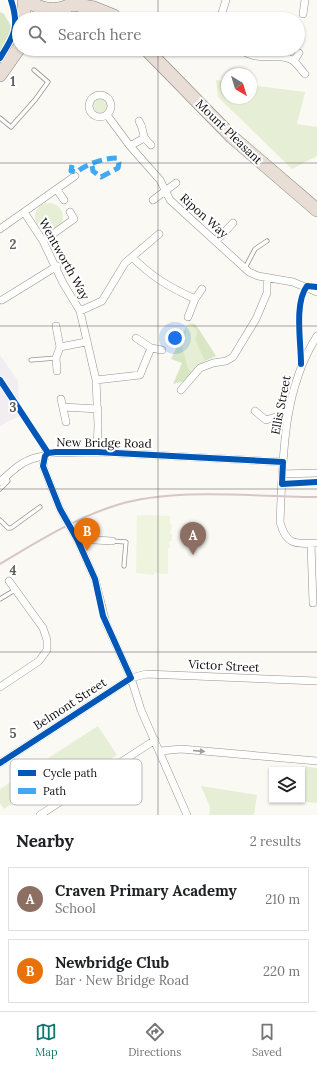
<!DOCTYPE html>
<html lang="en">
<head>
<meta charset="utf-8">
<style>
	:root { --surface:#fff; --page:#f6f6f6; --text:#202124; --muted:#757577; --line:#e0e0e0; --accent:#0f766e }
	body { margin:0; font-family:Lora,serif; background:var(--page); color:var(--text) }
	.controls { position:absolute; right:12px; bottom:12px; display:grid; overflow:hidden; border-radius:0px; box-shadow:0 1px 3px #0004 }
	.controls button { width:36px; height:36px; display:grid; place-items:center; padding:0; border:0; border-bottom:1px solid var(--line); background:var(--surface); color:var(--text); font:20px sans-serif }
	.compass { position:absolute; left:221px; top:68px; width:36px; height:36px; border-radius:50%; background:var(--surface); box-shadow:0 1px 3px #0004; rotate:142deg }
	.you { position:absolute; left:175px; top:338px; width:14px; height:14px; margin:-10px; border:3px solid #fff; border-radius:50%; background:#1a73e8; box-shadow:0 0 0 6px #1a73e833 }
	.badge { display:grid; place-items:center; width:26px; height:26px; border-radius:50%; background:var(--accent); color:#fff; font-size:13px; font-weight:700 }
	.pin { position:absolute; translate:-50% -33px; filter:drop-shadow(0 1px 2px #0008) }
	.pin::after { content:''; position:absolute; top:21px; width:14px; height:12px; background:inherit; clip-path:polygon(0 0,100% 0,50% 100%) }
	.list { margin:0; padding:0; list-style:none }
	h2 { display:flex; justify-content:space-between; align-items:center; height:52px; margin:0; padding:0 16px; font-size:17px }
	h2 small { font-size:13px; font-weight:400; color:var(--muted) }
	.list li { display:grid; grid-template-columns:26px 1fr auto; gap:12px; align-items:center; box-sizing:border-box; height:64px; margin:0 8px 8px; padding:0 8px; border:1px solid var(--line); border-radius:0px }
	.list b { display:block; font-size:15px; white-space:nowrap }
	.list p { margin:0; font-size:13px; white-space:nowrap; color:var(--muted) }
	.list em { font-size:13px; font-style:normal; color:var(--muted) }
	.icon { flex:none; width:22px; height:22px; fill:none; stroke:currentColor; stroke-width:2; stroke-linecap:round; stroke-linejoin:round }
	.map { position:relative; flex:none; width:317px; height:815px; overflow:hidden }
	.search { position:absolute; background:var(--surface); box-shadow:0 1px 3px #0004; left:12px; right:12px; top:12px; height:44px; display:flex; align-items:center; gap:10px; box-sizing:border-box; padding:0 14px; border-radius:22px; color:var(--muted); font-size:15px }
	.sheet { height:196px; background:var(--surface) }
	nav { display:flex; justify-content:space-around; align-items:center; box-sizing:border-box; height:56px; border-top:1px solid var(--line); background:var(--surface); font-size:11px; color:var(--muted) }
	nav a { display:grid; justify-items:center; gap:2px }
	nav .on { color:var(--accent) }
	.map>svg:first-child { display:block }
	.industrial { fill:#f1edf0 }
	.green { fill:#e6efd5 }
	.forest { fill:#d8e6c3 }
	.pitch { fill:#eff4de }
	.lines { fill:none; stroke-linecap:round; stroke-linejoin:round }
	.lane-casing { stroke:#949492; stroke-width:5 }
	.street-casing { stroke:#949492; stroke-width:8 }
	.highway-casing { stroke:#82817f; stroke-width:14 }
	.lane { stroke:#fefefd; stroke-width:3.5 }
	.street { stroke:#fefefd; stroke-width:7 }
	.highway { stroke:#e8ded6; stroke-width:13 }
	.rail { stroke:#d6c6c8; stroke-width:2 }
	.quiet { stroke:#3fa9f5; stroke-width:5; stroke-dasharray:10 5; stroke-linecap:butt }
	.cycleway-casing { stroke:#fff; stroke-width:8 }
	.cycleway { stroke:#0057b8; stroke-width:6 }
	.oneway { fill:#9e9e9d }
	.grid { fill:none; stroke:#61605e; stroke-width:1; stroke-opacity:0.55 }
	.labels { text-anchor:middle; stroke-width:4; stroke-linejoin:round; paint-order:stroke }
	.street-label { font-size:12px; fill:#0e0e0e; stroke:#fff }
	.key { fill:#fff; stroke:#b7b7b7; stroke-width:1 }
	.key-label { font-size:11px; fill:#0e0e0e }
	.grid-label { font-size:13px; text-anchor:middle; font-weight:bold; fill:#61605e; stroke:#fff; stroke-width:4; stroke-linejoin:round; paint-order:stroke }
</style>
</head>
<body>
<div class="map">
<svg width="317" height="815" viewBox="0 0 317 815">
	<rect width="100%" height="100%" fill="#faf9f4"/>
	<!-- industrial -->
	<path class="industrial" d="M 0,355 L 18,381 L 19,416 L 0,426 Z"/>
	<!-- green -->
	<path class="green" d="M 216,80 L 227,81 L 227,98 L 251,98 L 251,85 L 305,92 L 297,124 L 317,127 L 317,156 L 292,169 L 218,97 Z
		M93 105a8 8 0 1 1 16 0a8 8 0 1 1-16 0Z
		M35 217a14 14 0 1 1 28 0a14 14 0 1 1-28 0Z
		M 190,323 L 197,331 L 195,340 L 205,361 L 192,372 L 188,368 L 181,347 L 185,340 L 187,325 Z
		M 98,726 L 117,755 L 42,804 L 33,790 L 4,809 L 0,803 L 0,789 Z
		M 302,766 L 317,768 L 317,803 L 298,801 L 302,800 Z
		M 201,786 L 257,795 L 254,815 L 209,815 L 210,807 Z"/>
	<!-- forest -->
	<path class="forest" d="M 0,12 L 4,14 L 11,26 L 8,39 L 0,52 Z
		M 190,323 L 196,325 L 216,356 L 205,361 L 195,340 L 197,331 Z
		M 187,325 L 185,340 L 182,347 L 188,368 L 192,372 L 185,381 L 173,384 L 182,363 L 171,359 Z"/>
	<!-- pitch -->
	<path class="pitch" d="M 137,515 L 170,516 L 170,524 L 172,525 L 170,534 L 172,534 L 172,541 L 169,541 L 170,548 L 168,548 L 168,574 L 154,573 L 154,575 L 136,573 Z"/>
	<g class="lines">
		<!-- lane casing -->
		<g class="lane-casing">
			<path id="lane" d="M 0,118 L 11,127 L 35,100 L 48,82 L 34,70
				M 245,268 L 255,249 L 267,241
				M 31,360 L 56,358
				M 0,489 L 8,481 L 6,476
				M 0,520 L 8,528 L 11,528 L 40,507
				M 112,541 L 126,542 L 124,566
				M 0,599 L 15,590"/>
		</g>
		<!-- street casing -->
		<g class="street-casing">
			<path id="street" d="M 303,14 L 305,0
				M 220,19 L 226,0
				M 240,49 C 260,64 276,51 292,60 C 297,63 301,70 305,74
				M 294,61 L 299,53
				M89 106a11 11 0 1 1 22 0a11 11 0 1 1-22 0Z
				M 107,115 L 130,146 L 160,180 L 170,200 L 249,272 L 258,276 L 293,282 L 317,292
				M 139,121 C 146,132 139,134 151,145
				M 130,146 L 144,138
				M 75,176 L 24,212 L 43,241 L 63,283 L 80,311 L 96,380 L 98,425 L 97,452
				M 57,190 L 64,200
				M 153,200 L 176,183
				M 0,229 L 24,212
				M 43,241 L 74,219 L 70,212
				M 216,241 L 233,223
				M 132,257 C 152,277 169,287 195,299
				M 2,300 L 57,266
				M 80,311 L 102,301 L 125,263 L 159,234
				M 188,317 L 195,299 L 202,289
				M 56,326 L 60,347 L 86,342
				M 317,336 C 282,391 283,459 280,522 C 286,545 295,544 317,543
				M 136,338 L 151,348 L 162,350
				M 57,371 L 56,358 L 60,347
				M 96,380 L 140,375 L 151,348
				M 181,390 L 200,368 L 213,363 L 226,361 L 233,357 L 256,319 L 267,293 L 267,278
				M 61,399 L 66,422
				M 63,407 L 98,409
				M 255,411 L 266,420 L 288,413
				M 282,474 L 317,473
				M 0,482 C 15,468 25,458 45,456
				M 77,539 L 112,541
				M 311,544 L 313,603
				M 0,687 L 39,661 L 47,650 L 47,640 L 43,628 L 9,581
				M 160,751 L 181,749 L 317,761
				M 0,763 L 131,678 L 146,674 L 317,681
				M 40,815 L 155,740
				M 187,815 L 141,710 L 131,678 L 106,623 L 95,579 L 77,539 L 60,509 L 43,466 L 45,456 L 48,453 L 97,452 L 283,462"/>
		</g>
		<!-- highway casing -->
		<g class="highway-casing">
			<path id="highway" d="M 27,0 C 42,12 63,13 77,0
				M 73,4 L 94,8 L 114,16
				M 24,19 L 24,0
				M 146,49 L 232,137 L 317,210
				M 0,75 L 19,48"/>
		</g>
		<!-- lane -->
		<use href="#lane" class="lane"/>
		<!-- street -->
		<use href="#street" class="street"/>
		<!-- highway -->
		<use href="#highway" class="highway"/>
		<!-- rail -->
		<path class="rail" d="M 0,564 C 37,542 75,518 117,505 C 176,487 255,497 317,497"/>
		<!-- quiet -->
		<path class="quiet" d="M 72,165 L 71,171 L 77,172 C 86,164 104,158 117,158 L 119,163 L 118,168 L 101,177 L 93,171 L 92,165"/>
		<!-- cycleway casing -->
		<g class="cycleway-casing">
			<path id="cycleway" d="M 0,58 C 14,36 20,27 11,0
				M 301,364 C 301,342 294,303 307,286 L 317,287
				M 0,380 L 48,453
				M 0,763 L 131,678 L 103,616 L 95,579 L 77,539 L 60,509 L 43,466 L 45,456 L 48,453 L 56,452 L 97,452 L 283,462 L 282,484 L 317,482"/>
		</g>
		<!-- cycleway -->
		<use href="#cycleway" class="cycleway"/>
	</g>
	<!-- one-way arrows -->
	<defs><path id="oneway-solid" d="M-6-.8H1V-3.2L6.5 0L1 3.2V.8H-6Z"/></defs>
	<use class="oneway" href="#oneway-solid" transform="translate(199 751) rotate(5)"/>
	<!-- grid -->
	<path class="grid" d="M 158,0 L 158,19M 158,49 L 158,815M 0,163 L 317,163M 0,326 L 317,326M 0,489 L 317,489M 0,652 L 317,652"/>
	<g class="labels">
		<!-- street labels -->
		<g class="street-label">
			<text transform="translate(229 132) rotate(44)" y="4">Mount Pleasant</text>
			<text transform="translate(204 216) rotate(42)" y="4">Ripon Way</text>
			<text transform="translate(64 259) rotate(61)" y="4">Wentworth Way</text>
			<text transform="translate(281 405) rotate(-79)" y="4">Ellis Street</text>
			<text transform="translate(104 443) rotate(1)" y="4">New Bridge Road</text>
			<text transform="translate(224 666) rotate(3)" y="4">Victor Street</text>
			<text transform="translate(70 704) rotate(-33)" y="4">Belmont Street</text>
		</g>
	</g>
	<!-- legend -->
	<rect x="10" y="759" width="132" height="46" rx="6" class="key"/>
	<rect x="18" y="770" width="18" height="6" fill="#0057b8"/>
	<rect x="18" y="788" width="18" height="6" fill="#3fa9f5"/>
	<g class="key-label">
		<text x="43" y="777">Cycle path</text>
		<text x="43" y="795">Path</text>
	</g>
	<g class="grid-label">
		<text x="13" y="86">1</text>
		<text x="13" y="249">2</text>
		<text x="13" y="412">3</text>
		<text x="13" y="575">4</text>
		<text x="13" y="738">5</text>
	</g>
</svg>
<div class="controls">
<button><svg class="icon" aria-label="layers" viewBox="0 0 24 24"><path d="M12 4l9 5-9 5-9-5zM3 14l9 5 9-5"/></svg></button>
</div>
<svg class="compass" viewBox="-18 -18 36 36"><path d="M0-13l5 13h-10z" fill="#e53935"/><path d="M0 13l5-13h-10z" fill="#757577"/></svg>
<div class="you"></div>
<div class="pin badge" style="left:193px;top:555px;background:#8d6e63">A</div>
<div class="pin badge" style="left:87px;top:551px;background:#e8710a">B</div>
<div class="search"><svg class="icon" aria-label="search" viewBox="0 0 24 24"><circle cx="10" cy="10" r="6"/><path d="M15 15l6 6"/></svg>Search here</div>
</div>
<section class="sheet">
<h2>Nearby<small>2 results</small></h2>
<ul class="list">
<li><span class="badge" style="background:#8d6e63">A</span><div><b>Craven Primary Academy</b><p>School</p></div><em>210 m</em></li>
<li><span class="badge" style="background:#e8710a">B</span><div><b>Newbridge Club</b><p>Bar · New Bridge Road</p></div><em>220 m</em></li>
</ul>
</section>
<nav>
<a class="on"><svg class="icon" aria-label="map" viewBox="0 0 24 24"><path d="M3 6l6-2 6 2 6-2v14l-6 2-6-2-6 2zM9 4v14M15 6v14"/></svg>Map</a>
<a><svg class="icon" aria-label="directions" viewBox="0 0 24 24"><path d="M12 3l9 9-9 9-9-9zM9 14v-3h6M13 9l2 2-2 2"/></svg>Directions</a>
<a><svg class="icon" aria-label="saved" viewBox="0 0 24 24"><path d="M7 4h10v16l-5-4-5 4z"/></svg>Saved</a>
</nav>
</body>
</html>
